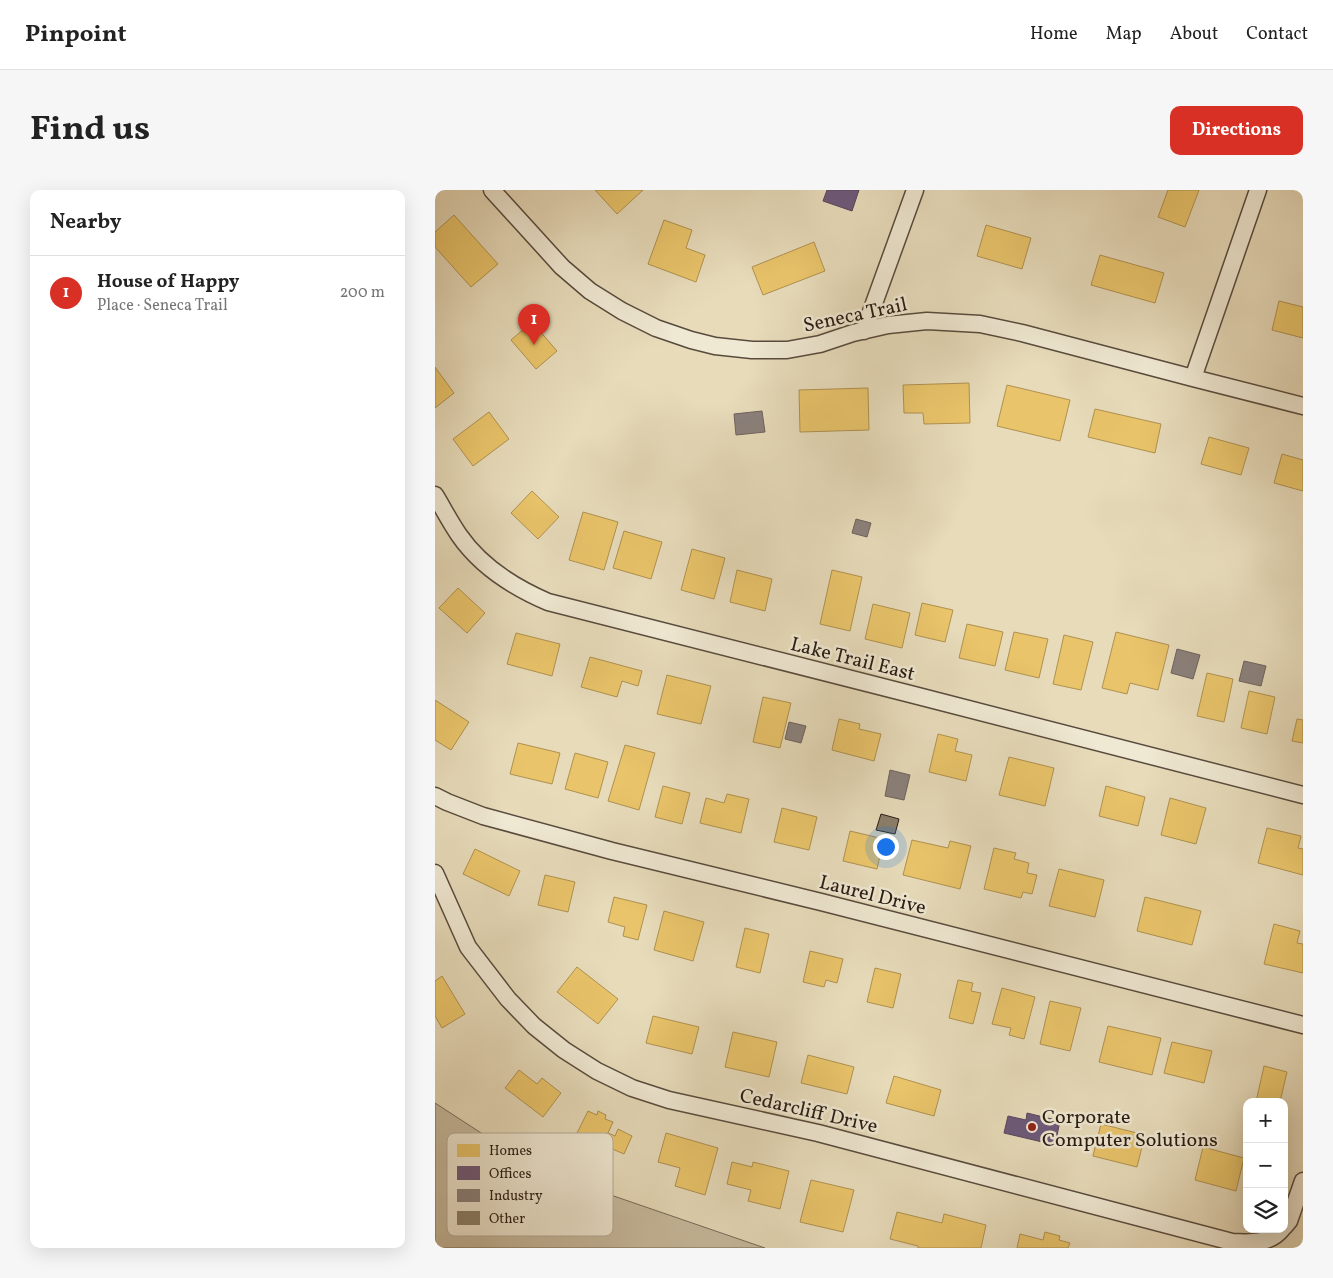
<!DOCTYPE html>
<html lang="en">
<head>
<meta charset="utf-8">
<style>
	:root { --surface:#fff; --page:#f6f6f6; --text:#222; --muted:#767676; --line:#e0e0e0; --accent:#d93025 }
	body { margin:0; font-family:Vollkorn,serif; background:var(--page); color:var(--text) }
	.controls { position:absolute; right:15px; bottom:15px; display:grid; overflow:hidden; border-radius:10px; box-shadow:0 5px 20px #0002 }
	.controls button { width:45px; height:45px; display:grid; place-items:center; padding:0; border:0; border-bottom:1px solid var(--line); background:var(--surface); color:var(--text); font:25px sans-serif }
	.you { position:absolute; left:450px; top:656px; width:18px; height:18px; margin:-12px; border:4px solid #fff; border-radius:50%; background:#1a73e8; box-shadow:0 0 0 8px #1a73e833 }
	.badge { display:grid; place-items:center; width:32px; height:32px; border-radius:50%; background:var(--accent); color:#fff; font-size:16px; font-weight:700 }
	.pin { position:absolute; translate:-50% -41px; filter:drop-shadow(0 1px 2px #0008) }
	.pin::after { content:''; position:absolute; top:26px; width:18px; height:15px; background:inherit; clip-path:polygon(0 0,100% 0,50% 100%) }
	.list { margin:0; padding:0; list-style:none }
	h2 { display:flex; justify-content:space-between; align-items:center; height:65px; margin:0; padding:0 20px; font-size:21px }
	h2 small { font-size:16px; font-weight:400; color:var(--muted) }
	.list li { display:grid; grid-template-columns:32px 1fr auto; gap:15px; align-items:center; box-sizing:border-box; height:75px; padding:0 20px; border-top:1px solid var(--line) }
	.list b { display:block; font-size:19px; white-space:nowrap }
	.list p { margin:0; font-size:16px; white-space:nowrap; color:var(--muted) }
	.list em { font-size:16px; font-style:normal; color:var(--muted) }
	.icon { flex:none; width:28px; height:28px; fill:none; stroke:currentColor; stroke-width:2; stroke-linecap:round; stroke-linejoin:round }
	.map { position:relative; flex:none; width:868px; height:1058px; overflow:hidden; border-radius:10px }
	header { display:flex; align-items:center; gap:30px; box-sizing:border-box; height:70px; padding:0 25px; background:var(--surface); border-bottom:1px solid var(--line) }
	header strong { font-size:24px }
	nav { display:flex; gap:28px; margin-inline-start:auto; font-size:18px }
	.intro { display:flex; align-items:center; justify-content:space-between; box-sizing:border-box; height:120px; padding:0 30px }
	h1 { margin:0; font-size:35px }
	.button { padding:12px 22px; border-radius:10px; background:var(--accent); color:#fff; font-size:18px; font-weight:700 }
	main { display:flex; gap:30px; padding:0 30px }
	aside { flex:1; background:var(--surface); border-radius:10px; box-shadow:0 5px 20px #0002 }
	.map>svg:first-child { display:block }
	.green { fill:#c7ba9e; stroke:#786a58 }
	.homes { fill:#e9c46a; stroke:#af9150 }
	.offices { fill:#6d597a; stroke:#58465b }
	.industry { fill:#8a817c; stroke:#6d625c }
	.building { fill:#8b7f6a; stroke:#281b13 }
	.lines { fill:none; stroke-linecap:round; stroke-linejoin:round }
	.minor-casing { stroke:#584b3d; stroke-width:19 }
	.minor { stroke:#efe8d2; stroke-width:16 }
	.poi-dot { fill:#8f2418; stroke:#efe8d2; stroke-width:2 }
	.labels { text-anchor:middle; stroke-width:5; stroke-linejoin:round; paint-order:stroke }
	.street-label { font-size:20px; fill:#281b13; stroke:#efe8d2 }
	.poi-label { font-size:20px; fill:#281b13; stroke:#efe8d2; text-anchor:start }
	.key { fill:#efe8d2; stroke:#b3aa99; stroke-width:1 }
	.key-label { font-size:14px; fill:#281b13 }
</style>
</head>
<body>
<header>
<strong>Pinpoint</strong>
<nav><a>Home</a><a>Map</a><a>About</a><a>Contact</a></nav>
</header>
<div class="intro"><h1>Find us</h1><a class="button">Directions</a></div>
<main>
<aside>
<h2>Nearby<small></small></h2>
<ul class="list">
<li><span class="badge">1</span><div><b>House of Happy</b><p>Place · Seneca Trail</p></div><em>200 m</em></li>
</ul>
</aside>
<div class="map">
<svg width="868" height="1058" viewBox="0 0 868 1058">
	<rect width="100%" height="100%" fill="#e7dbba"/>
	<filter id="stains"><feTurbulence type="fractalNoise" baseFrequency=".004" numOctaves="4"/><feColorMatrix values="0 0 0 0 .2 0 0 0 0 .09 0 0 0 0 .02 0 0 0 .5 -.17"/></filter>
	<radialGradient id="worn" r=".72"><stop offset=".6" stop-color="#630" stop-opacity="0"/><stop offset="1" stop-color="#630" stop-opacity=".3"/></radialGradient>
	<!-- green -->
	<path class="green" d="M 0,913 L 103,980 L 330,1058 L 0,1058 Z"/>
	<!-- homes -->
	<path class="homes" d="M 160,0 L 208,0 L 182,24 Z
		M 733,0 L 764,0 L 750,37 L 723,27 Z
		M 19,25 L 63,74 L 36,97 L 0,57 L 0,42 Z
		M 229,30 L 257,40 L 251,58 L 270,65 L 261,92 L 213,74 Z
		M 551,35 L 596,48 L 587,79 L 542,66 Z
		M 379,52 L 390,81 L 328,105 L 317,77 Z
		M 665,65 L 729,83 L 720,113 L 656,95 Z
		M 844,111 L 868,117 L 868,148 L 837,140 Z
		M 97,132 L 122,161 L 101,179 L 76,150 Z
		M 0,177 L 19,203 L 0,218 Z
		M 534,193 L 535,233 L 489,234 L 488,223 L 469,223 L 468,195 Z
		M 572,195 L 635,210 L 625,251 L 562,236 Z
		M 433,198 L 434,240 L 365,242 L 364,200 Z
		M 660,219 L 726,234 L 720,263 L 653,247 Z
		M 54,222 L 74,249 L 38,276 L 18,249 Z
		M 774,247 L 814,258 L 806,285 L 766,274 Z
		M 847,264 L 868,270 L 868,301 L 839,293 Z
		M 97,301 L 124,327 L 103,349 L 76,323 Z
		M 148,322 L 183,332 L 169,380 L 134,370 Z
		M 189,341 L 227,352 L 216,389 L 178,378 Z
		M 257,359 L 290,368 L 279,409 L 246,400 Z
		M 302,380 L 337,389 L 330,421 L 295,412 Z
		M 397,380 L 427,387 L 415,441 L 385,434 Z
		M 23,398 L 50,423 L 32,443 L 4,418 Z
		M 487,413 L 518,420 L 510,452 L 480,445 Z
		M 438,414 L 475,423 L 467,458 L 430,449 Z
		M 532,434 L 568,442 L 560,476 L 524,468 Z
		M 579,442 L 613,449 L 604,488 L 570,480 Z
		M 681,442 L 734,455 L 723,500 L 695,493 L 692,504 L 667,498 Z
		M 81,443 L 125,454 L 117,486 L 72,474 Z
		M 629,445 L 658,452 L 646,500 L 618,494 Z
		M 155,467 L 207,481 L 203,496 L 187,491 L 182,507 L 146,497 Z
		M 772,483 L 798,489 L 789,532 L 762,526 Z
		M 232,485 L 276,496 L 266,534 L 222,524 Z
		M 814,501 L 840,507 L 832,544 L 806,538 Z
		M 328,507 L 356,513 L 345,558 L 318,552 Z
		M 0,510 L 34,532 L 16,560 L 0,550 Z
		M 404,529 L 425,534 L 424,539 L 446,544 L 439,571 L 397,560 Z
		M 862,529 L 868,530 L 868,553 L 857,551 Z
		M 503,544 L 523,549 L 520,561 L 537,565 L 531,591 L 494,582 Z
		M 83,553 L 125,563 L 117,594 L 75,584 Z
		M 190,555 L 220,563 L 204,620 L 173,611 Z
		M 140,563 L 173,572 L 163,608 L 130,599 Z
		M 574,567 L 619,578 L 610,616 L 564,605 Z
		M 228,596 L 255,603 L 247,634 L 220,627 Z
		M 671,596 L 710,607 L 703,636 L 664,626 Z
		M 292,604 L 314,609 L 306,643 L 265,633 L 271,608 L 289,613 Z
		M 735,608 L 771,618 L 761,654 L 726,645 Z
		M 347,618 L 382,627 L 374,660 L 339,652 Z
		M 832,638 L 866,646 L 863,658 L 868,659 L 868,685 L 823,673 Z
		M 415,641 L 449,649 L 442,679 L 408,671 Z
		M 477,650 L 513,658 L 515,651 L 536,656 L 525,699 L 468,685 Z
		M 559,658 L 581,663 L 579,669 L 594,673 L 592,683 L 602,685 L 597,704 L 588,702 L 586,708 L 549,699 Z
		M 40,659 L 85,681 L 74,706 L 28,684 Z
		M 624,679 L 669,690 L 660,727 L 614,716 Z
		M 110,685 L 140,692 L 133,722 L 103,715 Z
		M 179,707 L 212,715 L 203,750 L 188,746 L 190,737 L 173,732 Z
		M 710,707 L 766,721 L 757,755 L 702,741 Z
		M 229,721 L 269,732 L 258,771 L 219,760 Z
		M 839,734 L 865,741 L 862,753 L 868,754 L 868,783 L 829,774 Z
		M 310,738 L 334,744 L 325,783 L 301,777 Z
		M 375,761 L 408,769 L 402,793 L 391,790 L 389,797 L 368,792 Z
		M 142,777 L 183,809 L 163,834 L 122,802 Z
		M 440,778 L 466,784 L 458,818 L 432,812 Z
		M 7,786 L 30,824 L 7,838 L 0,826 L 0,791 Z
		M 523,790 L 538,793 L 536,801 L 546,803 L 538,834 L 514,828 Z
		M 567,798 L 600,807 L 589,849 L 574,845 L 576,838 L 557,834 Z
		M 615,811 L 646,818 L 635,861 L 605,854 Z
		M 218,826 L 264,837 L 257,864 L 211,853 Z
		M 673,836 L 726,848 L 717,885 L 664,872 Z
		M 298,842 L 342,852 L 334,887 L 290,877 Z
		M 737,852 L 777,861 L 769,893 L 729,883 Z
		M 373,865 L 419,877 L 412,904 L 366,893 Z
		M 829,876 L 852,882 L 845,912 L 821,912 Z
		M 84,880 L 102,894 L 107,888 L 126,903 L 108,927 L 70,898 Z
		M 459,886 L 506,900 L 499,926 L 451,913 Z
		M 153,921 L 162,925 L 163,921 L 171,925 L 170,929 L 178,932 L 173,943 L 180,946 L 183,939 L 197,946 L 189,964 L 168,955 L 164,965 L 150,959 L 155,949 L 142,943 Z
		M 666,934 L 710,945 L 702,977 L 658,966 Z
		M 231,943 L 283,958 L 270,1005 L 240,996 L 245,978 L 223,972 Z
		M 768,957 L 809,968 L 801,1001 L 760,990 Z
		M 297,972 L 317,977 L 318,972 L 354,981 L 345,1019 L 313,1011 L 316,1000 L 292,994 Z
		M 376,990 L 419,1000 L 408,1042 L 365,1032 Z
		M 462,1022 L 507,1033 L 509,1024 L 551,1035 L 546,1058 L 483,1058 L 483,1056 L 455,1049 Z
		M 610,1042 L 625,1046 L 624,1050 L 635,1053 L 633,1058 L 582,1058 L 585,1044 L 608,1050 Z"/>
	<!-- offices -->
	<path class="offices" d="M 392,0 L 424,0 L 417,21 L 388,11 Z
		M 592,923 L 625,931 L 620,955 L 569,943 L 573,926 L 591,930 Z"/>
	<!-- industry -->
	<path class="industry" d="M 327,221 L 330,242 L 301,245 L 299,224 Z
		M 421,329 L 436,333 L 432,347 L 417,343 Z
		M 742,459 L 765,465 L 758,489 L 736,483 Z
		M 809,471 L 831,476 L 826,496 L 804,491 Z
		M 354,532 L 371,536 L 366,553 L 350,549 Z
		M 455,580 L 475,585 L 469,610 L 450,606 Z"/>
	<!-- building -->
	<path class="building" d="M 446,624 L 464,629 L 460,644 L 441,640 Z"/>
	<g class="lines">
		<!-- minor casing -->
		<g class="minor-casing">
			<path id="minor" d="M 57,0 L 127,77 L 155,101 L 187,121 L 221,138 L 256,150 L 280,156 L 317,160 L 352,160 L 385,154 L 418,143 L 453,135 L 492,131 L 545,134 L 587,143 L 758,188 L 868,216
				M 429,141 L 480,0
				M 758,188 L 823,0
				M 0,305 C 8,318 15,332 24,345 C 46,377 78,397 113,412 L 483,506 L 868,605
				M 0,606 L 12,612 L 48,626 L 177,661 L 386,712 L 868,835
				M 0,683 L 33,757 L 73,809 L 99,836 L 129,860 L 162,881 L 197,898 L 234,910 L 383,943 L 797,1052 C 815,1053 835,1054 847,1039
				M 849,1037 L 854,1031 L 868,991"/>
		</g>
		<!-- minor -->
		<use href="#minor" class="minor"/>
	</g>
	<!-- markers -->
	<circle class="poi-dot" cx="597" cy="937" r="5"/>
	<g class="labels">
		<!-- street labels -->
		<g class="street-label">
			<text transform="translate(420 124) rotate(-12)" y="7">Seneca Trail</text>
			<text transform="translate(418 468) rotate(14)" y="7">Lake Trail East</text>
			<text transform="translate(438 704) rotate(14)" y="7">Laurel Drive</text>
			<text transform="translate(374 920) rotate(13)" y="7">Cedarcliff Drive</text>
		</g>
		<!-- poi labels -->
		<g class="poi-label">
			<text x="607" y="933">Corporate<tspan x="607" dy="23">Computer Solutions</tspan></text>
		</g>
	</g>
	<!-- legend -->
	<rect x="12" y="943" width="166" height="103" rx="8" class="key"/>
	<rect x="22" y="954" width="23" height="13" fill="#e9c46a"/>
	<rect x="22" y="976" width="23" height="14" fill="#6d597a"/>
	<rect x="22" y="999" width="23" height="13" fill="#8a817c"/>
	<rect x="22" y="1021" width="23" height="14" fill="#8b7f6a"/>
	<g class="key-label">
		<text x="54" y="965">Homes</text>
		<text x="54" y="988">Offices</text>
		<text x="54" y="1010">Industry</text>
		<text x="54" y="1033">Other</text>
	</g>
	<rect width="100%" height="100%" filter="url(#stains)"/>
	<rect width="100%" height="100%" fill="url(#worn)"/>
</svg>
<div class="controls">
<button>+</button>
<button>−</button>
<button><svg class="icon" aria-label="layers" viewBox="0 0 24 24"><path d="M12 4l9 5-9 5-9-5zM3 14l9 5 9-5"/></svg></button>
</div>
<div class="you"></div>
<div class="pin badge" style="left:99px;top:155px">1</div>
</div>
</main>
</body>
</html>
